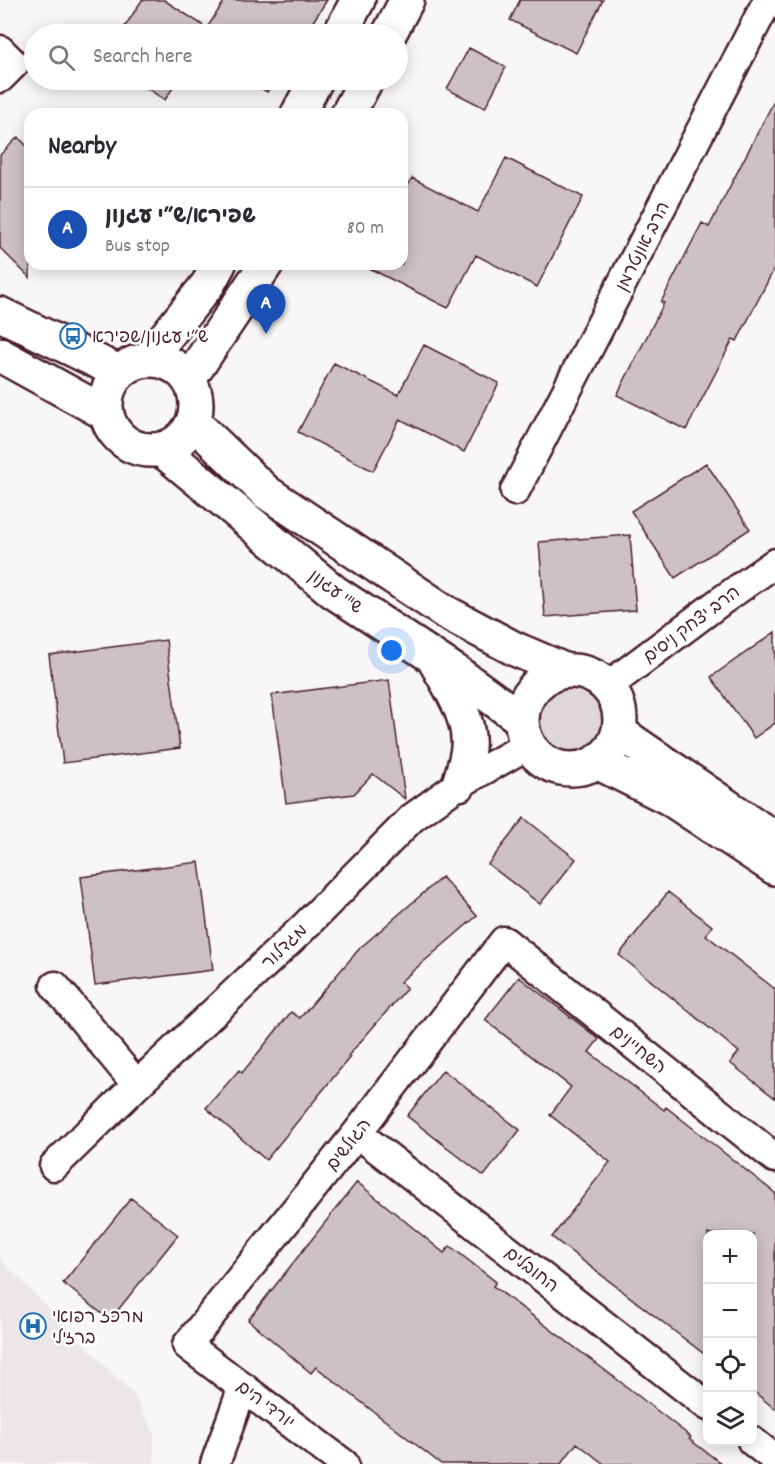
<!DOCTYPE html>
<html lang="en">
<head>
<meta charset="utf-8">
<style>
	:root { --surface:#fff; --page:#f7f7f7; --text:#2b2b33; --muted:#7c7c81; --line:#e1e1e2; --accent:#1f6fb2 }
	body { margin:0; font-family:Dekko,"Playpen Sans Hebrew",sans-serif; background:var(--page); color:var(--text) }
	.controls { position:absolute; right:18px; bottom:18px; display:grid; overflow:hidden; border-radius:12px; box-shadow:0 3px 15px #0003 }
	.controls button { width:54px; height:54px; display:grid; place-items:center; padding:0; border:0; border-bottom:2px solid var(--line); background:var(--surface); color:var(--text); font:30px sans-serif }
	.you { position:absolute; left:392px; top:651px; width:21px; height:21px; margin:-15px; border:4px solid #fff; border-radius:50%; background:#1a73e8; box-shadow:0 0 0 9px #1a73e833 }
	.badge { display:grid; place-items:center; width:39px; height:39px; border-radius:50%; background:var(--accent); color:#fff; font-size:20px; font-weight:700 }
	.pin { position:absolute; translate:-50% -50px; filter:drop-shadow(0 2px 3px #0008) }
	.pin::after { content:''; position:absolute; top:32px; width:21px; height:18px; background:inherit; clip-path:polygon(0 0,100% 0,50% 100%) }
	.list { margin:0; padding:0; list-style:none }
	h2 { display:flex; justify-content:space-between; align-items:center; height:78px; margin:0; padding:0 24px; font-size:26px }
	h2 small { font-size:20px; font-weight:400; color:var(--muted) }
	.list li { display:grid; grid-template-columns:39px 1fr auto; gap:18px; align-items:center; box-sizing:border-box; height:84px; padding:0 24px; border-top:2px solid var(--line) }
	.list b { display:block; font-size:22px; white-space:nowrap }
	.list p { margin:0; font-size:20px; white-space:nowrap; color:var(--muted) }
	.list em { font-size:20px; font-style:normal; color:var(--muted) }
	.icon { flex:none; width:33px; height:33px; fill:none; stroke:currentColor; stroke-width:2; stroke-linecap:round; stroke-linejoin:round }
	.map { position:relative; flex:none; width:775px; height:1464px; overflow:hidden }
	.search { position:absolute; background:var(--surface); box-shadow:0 3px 15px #0003; left:24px; top:24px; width:384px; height:66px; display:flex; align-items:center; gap:15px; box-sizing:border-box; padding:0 21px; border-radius:33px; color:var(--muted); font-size:22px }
	.panel { position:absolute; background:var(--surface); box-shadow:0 3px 15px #0003; left:24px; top:108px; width:384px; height:162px; border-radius:18px }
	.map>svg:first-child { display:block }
	.built { fill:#ebe6e8 }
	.green { fill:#ded6d9; stroke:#947a82; stroke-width:1.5 }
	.building { fill:#cdc1c4; stroke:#4a1f2b; stroke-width:1.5 }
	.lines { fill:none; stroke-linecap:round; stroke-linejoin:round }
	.street-casing { stroke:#4a1f2b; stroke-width:33 }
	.secondary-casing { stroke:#4a1f2b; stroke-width:38 }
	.street { stroke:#fff; stroke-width:28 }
	.secondary { stroke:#fff; stroke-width:33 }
	.labels { text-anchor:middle; stroke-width:5; stroke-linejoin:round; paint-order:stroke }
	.street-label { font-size:18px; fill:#4a1f2b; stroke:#fff }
	.poi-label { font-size:18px; fill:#4a1f2b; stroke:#fff; text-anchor:start }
</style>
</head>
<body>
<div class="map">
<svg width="775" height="1464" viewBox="0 0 775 1464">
	<rect width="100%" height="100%" fill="#f8f6f7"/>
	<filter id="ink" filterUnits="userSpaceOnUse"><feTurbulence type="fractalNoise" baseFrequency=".0167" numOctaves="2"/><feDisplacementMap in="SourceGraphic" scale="12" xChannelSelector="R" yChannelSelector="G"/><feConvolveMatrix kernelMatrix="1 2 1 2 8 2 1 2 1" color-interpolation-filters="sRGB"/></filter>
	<g filter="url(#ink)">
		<!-- built -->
		<path class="built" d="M 0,1259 L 132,1393 L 154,1432 L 154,1464 L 0,1464 Z"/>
		<!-- green -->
		<path class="green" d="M537 722a33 33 0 1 1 66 0a33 33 0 1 1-66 0Z"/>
		<!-- building -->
		<path class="building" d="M 142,0 L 164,0 L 207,28 L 225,0 L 327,0 L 305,34 L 120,34 Z
			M 520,0 L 603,0 L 576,53 L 510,20 Z
			M 469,48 L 506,67 L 485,108 L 447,89 Z
			M 134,80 L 178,80 L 165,100 Z
			M 248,80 L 275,80 L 267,92 Z
			M 775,99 L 775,267 L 737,341 L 733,339 L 686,430 L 617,395 L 664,303 L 661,302 L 702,223 L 709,227 Z
			M 18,137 L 30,149 L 30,278 L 0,248 L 0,155 Z
			M 506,158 L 583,197 L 537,287 L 476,255 L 448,308 L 361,264 L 402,264 L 402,198 L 412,178 L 478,212 Z
			M 424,345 L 499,383 L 464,452 L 400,419 L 373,471 L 298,432 L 334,363 L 398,395 Z
			M 706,463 L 750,529 L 675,578 L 631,511 Z
			M 630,535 L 636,610 L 545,617 L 539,542 Z
			M 775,632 L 775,723 L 754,738 L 711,677 Z
			M 166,640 L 180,748 L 63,763 L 49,655 Z
			M 389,680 L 405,799 L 373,774 L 354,794 L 286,803 L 272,695 Z
			M 524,818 L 576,859 L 540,904 L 488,864 Z
			M 199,862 L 213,970 L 95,985 L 81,877 Z
			M 442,877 L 477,916 L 400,982 L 407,988 L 348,1056 L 350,1057 L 266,1160 L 206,1108 L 239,1070 L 242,1073 L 291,1012 L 300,1018 L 360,948 Z
			M 668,892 L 712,926 L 706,935 L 775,989 L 775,1098 L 730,1063 L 739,1052 L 619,955 Z
			M 519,977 L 599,1039 L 589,1052 L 664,1110 L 666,1107 L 775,1193 L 775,1409 L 753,1391 L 753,1234 L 708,1234 L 708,1357 L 552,1237 L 610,1162 L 550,1115 L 571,1087 L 485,1020 Z
			M 443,1070 L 520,1130 L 484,1176 L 407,1116 Z
			M 357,1182 L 444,1253 L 450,1246 L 496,1282 L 493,1286 L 618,1380 L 691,1437 L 689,1439 L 722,1464 L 604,1464 L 577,1443 L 561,1464 L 441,1464 L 316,1367 L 311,1373 L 248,1320 Z
			M 131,1198 L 178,1235 L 110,1320 L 63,1283 Z"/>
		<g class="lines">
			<!-- street casing -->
			<g class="street-casing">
				<path id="street" d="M 0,50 L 14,64 L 0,78
					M 515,491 L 768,0
					M 608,686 L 721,601 L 775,563
					M 55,986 L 137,1085
					M 357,1133 L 708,1406
					M 54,1166 L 137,1085 L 302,929 L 412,818 L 459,784 L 528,745
					M 752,1441 L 775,1459
					M 215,1464 L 243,1387
					M 344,1464 L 187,1345 L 357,1133 L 504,941 L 775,1158"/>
			</g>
			<!-- secondary casing -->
			<g class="secondary-casing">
				<path id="secondary" d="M 340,34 L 358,0
					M 389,34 L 407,0
					M 298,114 L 316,80
					M 348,114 L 366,80
					M 0,314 L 119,372
					M 0,355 L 107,414
					M 148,359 L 208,284 L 219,264
					M106 405a45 45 0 1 1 90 0a45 45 0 1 1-90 0Z
					M 189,379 L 266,264
					M 193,422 L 266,492 L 447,613 L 515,649 L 564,670
					M 161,449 L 334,592 L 456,672 L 521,719
					M 435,661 C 449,686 471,717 468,748 C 467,760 462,773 459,784
					M522 720a49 49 0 1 1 98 0a49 49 0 1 1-98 0Z
					M 619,732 L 775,839
					M 597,762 L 669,798 L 775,868"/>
			</g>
			<!-- street -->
			<use href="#street" class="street"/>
			<!-- secondary -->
			<use href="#secondary" class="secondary"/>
		</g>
	</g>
	<!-- icons -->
	<defs>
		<g id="bus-ring" transform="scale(1.35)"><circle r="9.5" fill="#fff" stroke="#1f6fb2" stroke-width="1.5"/><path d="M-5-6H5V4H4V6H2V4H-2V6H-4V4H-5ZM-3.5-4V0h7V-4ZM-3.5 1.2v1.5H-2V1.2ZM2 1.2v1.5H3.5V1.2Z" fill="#1f6fb2"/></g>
		<g id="hospital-ring" transform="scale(1.35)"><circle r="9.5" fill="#fff" stroke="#1f6fb2" stroke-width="1.5"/><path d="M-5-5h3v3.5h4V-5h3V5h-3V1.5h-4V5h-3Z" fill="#1f6fb2"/></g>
	</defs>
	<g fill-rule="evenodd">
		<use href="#bus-ring" x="73" y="336"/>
		<use href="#hospital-ring" x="33" y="1326"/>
	</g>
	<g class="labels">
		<!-- street labels -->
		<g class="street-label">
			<text transform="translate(642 246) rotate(-63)" y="6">הרב אונטרמן</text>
			<text transform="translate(336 591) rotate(36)" y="6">ש"י עגנון</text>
			<text transform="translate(691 624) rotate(-37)" y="6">הרב יצחק ניסים</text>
			<text transform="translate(284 946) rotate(-44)" y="6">מגדלור</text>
			<text transform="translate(639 1049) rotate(39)" y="6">השחיינים</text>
			<text transform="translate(348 1144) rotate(-52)" y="6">הגולשים</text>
			<text transform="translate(532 1269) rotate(38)" y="6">החובלים</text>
			<text transform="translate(266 1404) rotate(37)" y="6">יורדי הים</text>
		</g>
		<!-- poi labels -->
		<g class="poi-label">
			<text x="92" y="342">ש״י עגנון/שפירא</text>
			<text x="52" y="1322">מרכז רפואי<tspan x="52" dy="21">ברזילי</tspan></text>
		</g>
	</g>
</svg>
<div class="controls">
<button>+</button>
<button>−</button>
<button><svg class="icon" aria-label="locate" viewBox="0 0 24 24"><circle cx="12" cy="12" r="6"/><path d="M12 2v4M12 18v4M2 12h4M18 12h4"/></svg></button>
<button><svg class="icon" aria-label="layers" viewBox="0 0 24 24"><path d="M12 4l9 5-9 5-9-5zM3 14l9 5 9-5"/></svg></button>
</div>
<div class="you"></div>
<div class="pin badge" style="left:266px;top:334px;background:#1a4fb4">A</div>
<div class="search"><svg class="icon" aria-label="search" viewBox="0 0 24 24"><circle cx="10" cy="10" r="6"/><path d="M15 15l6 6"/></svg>Search here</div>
<section class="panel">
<h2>Nearby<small></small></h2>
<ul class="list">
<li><span class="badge" style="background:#1a4fb4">A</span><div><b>שפירא/ש״י עגנון</b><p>Bus stop</p></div><em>80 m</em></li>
</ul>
</section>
</div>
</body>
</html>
